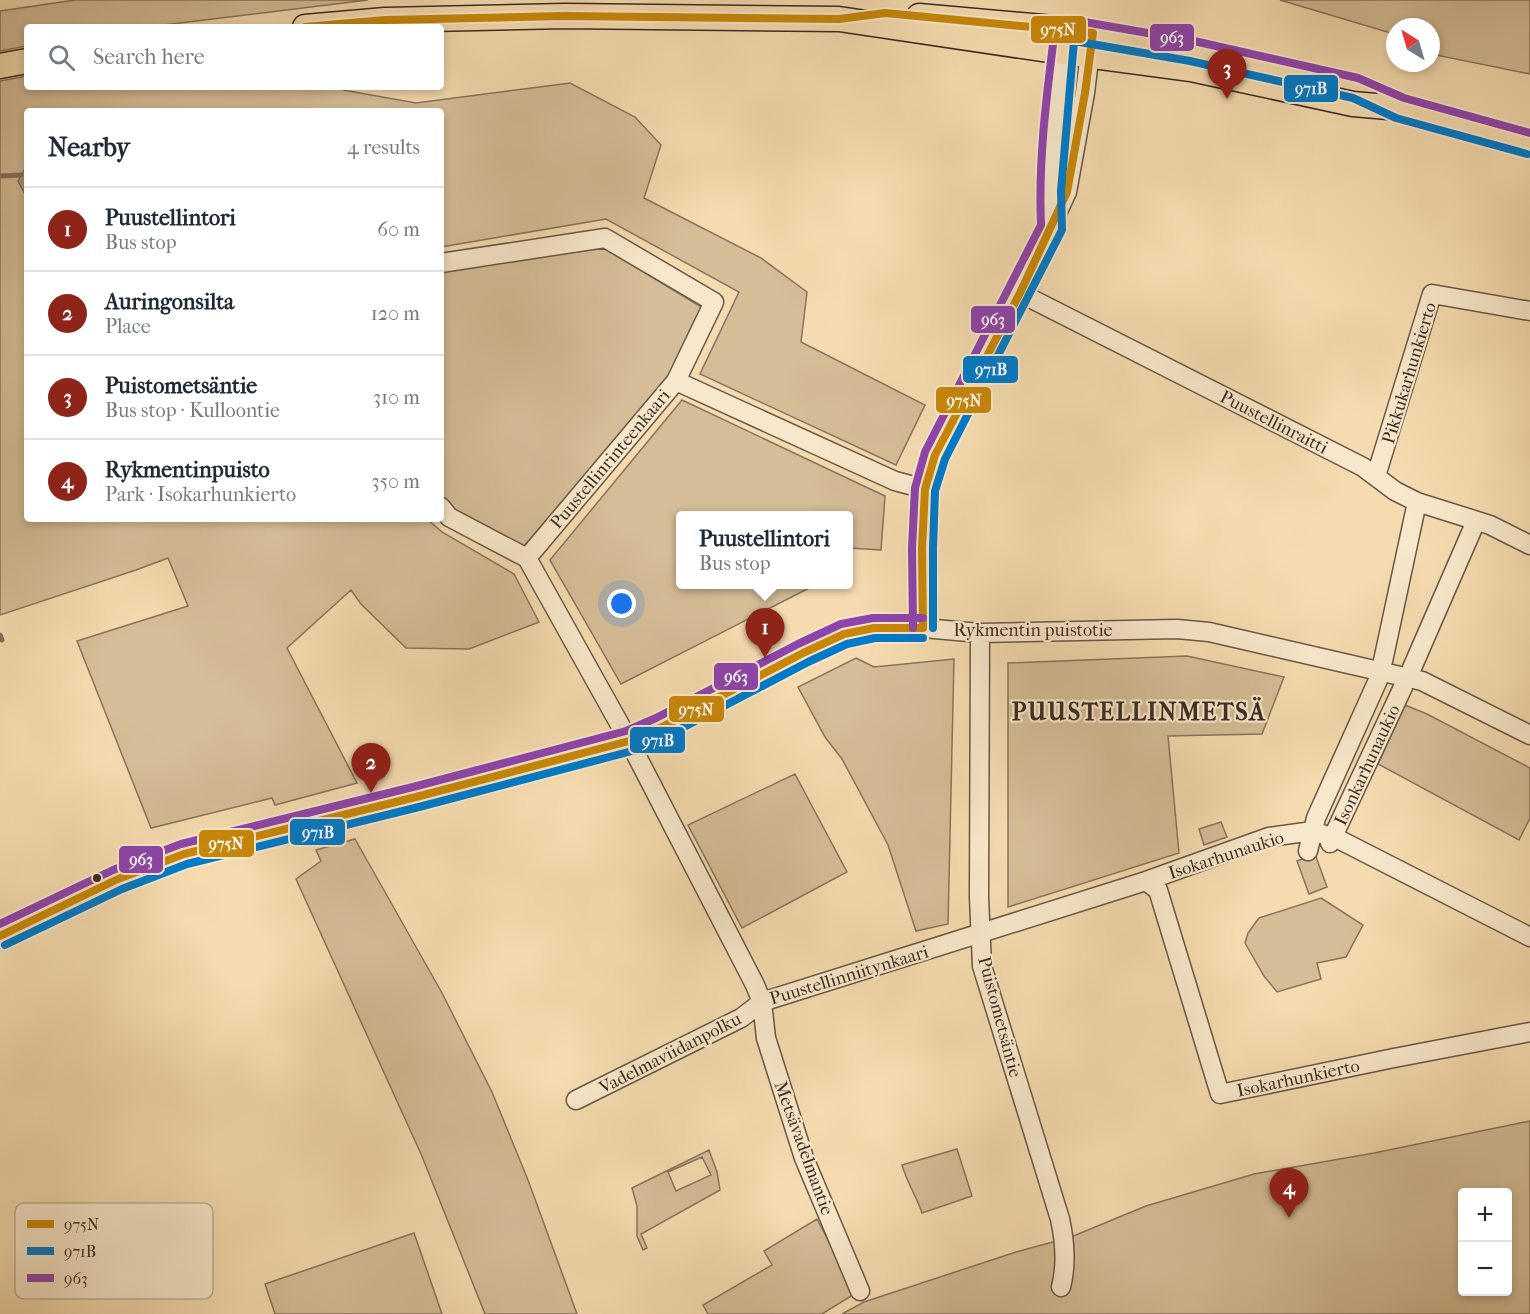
<!DOCTYPE html>
<html lang="en">
<head>
<meta charset="utf-8">
<style>
	:root { --surface:#fff; --page:#f2f2f3; --text:#1f2937; --muted:#747a83; --line:#e0e1e3; --accent:#8f2418 }
	body { margin:0; font-family:"IM FELL French Canon",serif; background:var(--page); color:var(--text) }
	.controls { position:absolute; right:18px; bottom:18px; display:grid; overflow:hidden; border-radius:6px; box-shadow:0 3px 9px #0003 }
	.controls button { width:54px; height:54px; display:grid; place-items:center; padding:0; border:0; border-bottom:2px solid var(--line); background:var(--surface); color:var(--text); font:30px sans-serif }
	.compass { position:absolute; left:1386px; top:18px; width:54px; height:54px; border-radius:50%; background:var(--surface); box-shadow:0 3px 9px #0003; rotate:323deg }
	.you { position:absolute; left:622px; top:604px; width:21px; height:21px; margin:-15px; border:4px solid #fff; border-radius:50%; background:#1a73e8; box-shadow:0 0 0 9px #1a73e833 }
	.badge { display:grid; place-items:center; width:39px; height:39px; border-radius:50%; background:var(--accent); color:#fff; font-size:20px; font-weight:700 }
	.pin { position:absolute; translate:-50% -50px; filter:drop-shadow(0 2px 3px #0008) }
	.pin::after { content:''; position:absolute; top:32px; width:21px; height:18px; background:inherit; clip-path:polygon(0 0,100% 0,50% 100%) }
	.popup { position:absolute; left:676px; top:511px; width:177px; height:78px; box-sizing:border-box; display:grid; place-content:center; border-radius:6px; background:var(--surface); filter:drop-shadow(0 2px 4px #0005); font-size:20px; white-space:nowrap; color:var(--muted) }
	.popup b { font-size:22px; color:var(--text) }
	.popup::after { content:''; position:absolute; left:50%; top:100%; margin-left:-12px; border:12px solid transparent; border-top-color:var(--surface) }
	.list { margin:0; padding:0; list-style:none }
	h2 { display:flex; justify-content:space-between; align-items:center; height:78px; margin:0; padding:0 24px; font-size:26px }
	h2 small { font-size:20px; font-weight:400; color:var(--muted) }
	.list li { display:grid; grid-template-columns:39px 1fr auto; gap:18px; align-items:center; box-sizing:border-box; height:84px; padding:0 24px; border-top:2px solid var(--line) }
	.list b { display:block; font-size:22px; white-space:nowrap }
	.list p { margin:0; font-size:20px; white-space:nowrap; color:var(--muted) }
	.list em { font-size:20px; font-style:normal; color:var(--muted) }
	.icon { flex:none; width:33px; height:33px; fill:none; stroke:currentColor; stroke-width:2; stroke-linecap:round; stroke-linejoin:round }
	.map { position:relative; flex:none; width:1530px; height:1314px; overflow:hidden }
	.search { position:absolute; background:var(--surface); box-shadow:0 3px 9px #0003; left:24px; top:24px; width:420px; height:66px; display:flex; align-items:center; gap:15px; box-sizing:border-box; padding:0 21px; border-radius:6px; color:var(--muted); font-size:22px }
	.panel { position:absolute; background:var(--surface); box-shadow:0 3px 9px #0003; left:24px; top:108px; width:420px; height:414px; border-radius:6px }
	.map>svg:first-child { display:block }
	.green { fill:#d5bd97; stroke:#87745e; stroke-width:1.5; fill-rule:evenodd }
	.water { fill:#b59f80; stroke:#83715b; stroke-width:1.5 }
	.lines { fill:none; stroke-linecap:round; stroke-linejoin:round }
	.stream { stroke:#83715b; stroke-width:5 }
	.minor-casing { stroke:#685747; stroke-width:21 }
	.major-casing { stroke:#392b24; stroke-width:27 }
	.minor { stroke:#f8e8cb; stroke-width:18 }
	.major { stroke:#f5dbaf; stroke-width:24 }
	.bus-1-casing { stroke:#f8e8cb; stroke-width:12 }
	.bus-2-casing { stroke:#f8e8cb; stroke-width:12 }
	.bus-3-casing { stroke:#f8e8cb; stroke-width:12 }
	.bus-1 { stroke:#c88709; stroke-width:8 }
	.bus-2 { stroke:#007ac9; stroke-width:8 }
	.bus-3 { stroke:#8e44ad; stroke-width:8 }
	.bus-dot { fill:#392b24; stroke:#f8e8cb; stroke-width:2 }
	.labels { text-anchor:middle; stroke-width:4.5; stroke-linejoin:round; paint-order:stroke }
	.street-label { font-size:18px; fill:#392b24; stroke:#f8e8cb }
	.district-label { font-size:24px; font-weight:bold; letter-spacing:1.5px; fill:#392b24; stroke:#f8e8cb }
	.key { fill:#f8e8cb; stroke:#bfaf99; stroke-width:1.5 }
	.key-label { font-size:16px; fill:#392b24 }
	.line-badge { stroke:#f8e8cb; stroke-width:2 }
	.badge-label { font-size:16px; text-anchor:middle; font-weight:bold; fill:#fff }
</style>
</head>
<body>
<div class="map">
<svg width="1530" height="1314" viewBox="0 0 1530 1314">
	<rect width="100%" height="100%" fill="#f5dbaf"/>
	<filter id="stains"><feTurbulence type="fractalNoise" baseFrequency=".00333" numOctaves="4"/><feColorMatrix values="0 0 0 0 .2 0 0 0 0 .09 0 0 0 0 .02 0 0 0 .5 -.17"/></filter>
	<radialGradient id="worn" r=".72"><stop offset=".6" stop-color="#630" stop-opacity="0"/><stop offset="1" stop-color="#630" stop-opacity=".3"/></radialGradient>
	<!-- green -->
	<path class="green" d="M 75,0 L 368,0 L 147,27 L 27,27 L 27,46 L 0,51 L 0,11 Z
		M 1280,0 L 1530,0 L 1530,74 L 1431,54 L 1431,27 L 1395,27 L 1395,46 L 1390,45 L 1391,33 Z
		M 27,76 L 27,87 L 344,87 L 343,90 L 416,103 L 570,83 L 635,117 L 661,145 L 644,198 L 761,258 L 807,292 L 801,342 L 925,405 L 896,465 L 700,374 L 739,292 L 606,219 L 441,247 L 441,111 L 27,111 L 27,519 L 427,519 L 442,532 L 514,574 L 539,622 L 469,649 L 406,648 L 361,604 L 351,590 L 287,648 L 357,783 L 275,805 L 272,798 L 151,828 L 77,641 L 188,606 L 168,558 L 136,570 L 0,615 L 0,81 Z
		M 604,248 L 703,308 L 669,378 L 524,546 L 452,509 L 441,494 L 441,271 Z
		M 682,400 L 885,496 L 881,550 L 849,548 L 849,516 L 681,516 L 681,584 L 815,585 L 621,684 L 550,560 Z
		M 1187,656 L 1284,677 L 1262,734 L 1168,736 L 1179,853 L 1008,907 L 1008,663 Z
		M 856,658 L 874,667 L 954,659 L 948,924 L 916,931 L 888,845 L 842,759 L 825,737 L 798,687 Z
		M 1405,705 L 1427,714 L 1530,768 L 1530,818 L 1519,840 L 1378,764 Z
		M 795,774 L 847,872 L 742,928 L 688,825 Z
		M 1221,822 L 1227,837 L 1204,845 L 1199,829 Z
		M 355,839 L 442,993 L 492,1092 L 528,1180 L 577,1314 L 485,1314 L 421,1154 L 296,879 L 321,861 L 316,850 Z
		M 1315,854 L 1327,887 L 1309,894 L 1297,861 Z
		M 1321,898 L 1363,925 L 1346,957 L 1317,963 L 1321,979 L 1277,992 L 1264,976 L 1245,943 L 1248,933 L 1259,918 Z
		M 1530,1121 L 1530,1314 L 842,1314 L 864,1302 L 1016,1252 L 1071,1237 L 1146,1206 L 1254,1174 L 1374,1153 ZM 1462,1192 L 1508,1192 L 1508,1292 L 1462,1292 Z
		M 957,1149 L 972,1196 L 922,1213 C 916,1195 908,1185 902,1165 Z
		M 709,1150 L 717,1172 L 720,1190 L 641,1234 L 647,1248 L 643,1250 L 637,1236 L 637,1206 L 632,1188 ZM 702,1157 L 711,1175 L 676,1191 L 668,1172 Z
		M 817,1219 L 856,1293 L 822,1314 L 708,1314 L 703,1305 L 772,1265 L 764,1251 Z
		M 414,1233 L 442,1314 L 275,1314 L 265,1284 Z"/>
	<!-- water -->
	<path class="water" d="M 27,165 L 27,198 L 18,181 Z"/>
	<g class="lines">
		<!-- stream -->
		<path class="stream" d="M 0,176 L 21,175
			M 0,635 L 2,640"/>
		<!-- minor casing -->
		<g class="minor-casing">
			<path id="minor" d="M 1051,223 C 1048,162 1056,101 1064,41
				M 441,263 L 605,238 L 714,302 L 676,381 L 527,558 L 629,741 L 755,985 L 762,1002 L 1146,881 L 1269,837 L 1313,831 L 1340,840 L 1530,937
				M 1020,293 L 1363,467 L 1395,491 L 1417,502 L 1490,525 L 1530,545
				M 676,381 L 895,481 L 925,489
				M 1376,476 L 1432,294 L 1530,311
				M 441,507 L 449,517 L 527,558
				M 923,628 L 922,548 L 925,489 L 935,455 L 1020,293 L 1067,192 L 1085,93 L 1091,44
				M 980,633 L 979,897 L 982,966 L 1060,1219 C 1065,1242 1067,1264 1061,1287
				M 1383,661 L 1417,502
				M 1412,668 L 1476,521
				M 1330,843 L 1403,687
				M 1308,851 L 1316,818 L 1378,680
				M 1146,881 L 1158,890 L 1220,1094 L 1394,1058 L 1530,1032
				M 0,936 L 118,879 L 184,854 L 416,797 L 629,741 L 660,728 L 803,653 L 856,630 L 874,628 L 923,628 L 980,633 L 1177,629 L 1209,632 L 1422,681 L 1530,735
				M 576,1100 L 741,1018 L 762,1002 L 766,1038 L 804,1158 L 860,1291"/>
		</g>
		<!-- major casing -->
		<g class="major-casing">
			<path id="major" d="M 919,16 L 1065,29 L 1192,51 L 1299,75
				M 305,27 L 385,20 L 565,16 L 839,19 L 1062,52 L 1191,69 L 1353,104 L 1400,108
				M 0,66 L 27,61
				M 1386,102 L 1437,119 L 1530,144"/>
		</g>
		<!-- minor -->
		<use href="#minor" class="minor"/>
		<!-- major -->
		<use href="#major" class="major"/>
		<!-- bus-1 casing -->
		<g class="bus-1-casing">
			<path id="bus-1" d="M 305,27 L 385,20 L 565,16 L 839,19 L 885,13 L 1093,33 L 1085,93 L 1067,192 L 1020,293 L 935,455 L 925,489 L 922,548 L 923,628
				M 0,936 L 118,879 L 184,854 L 416,797 L 629,741 L 660,728 L 803,653 L 844,634 L 874,628 L 923,628"/>
		</g>
		<!-- bus-2 casing -->
		<g class="bus-2-casing">
			<path id="bus-2" d="M 933,628 L 933,548 L 935,491 L 945,459 L 1062,230 L 1061,191 L 1074,41 L 1190,61 L 1353,98 L 1396,118 L 1527,154
				M 5,945 L 122,889 L 187,864 L 419,807 L 632,751 L 665,737 L 808,662 L 847,644 L 875,638 L 923,638"/>
		</g>
		<!-- bus-3 casing -->
		<g class="bus-3-casing">
			<path id="bus-3" d="M 913,628 L 912,548 L 915,488 L 925,452 L 1041,225 C 1038,159 1047,93 1055,28 L 1058,21 L 1067,19 L 1194,41 L 1358,78 L 1404,98 L 1530,133
				M 0,924 L 113,870 L 181,844 L 413,787 L 626,731 L 656,718 L 798,644 L 841,624 L 873,618 L 923,618"/>
		</g>
		<!-- bus-1 -->
		<use href="#bus-1" class="bus-1"/>
		<!-- bus-2 -->
		<use href="#bus-2" class="bus-2"/>
		<!-- bus-3 -->
		<use href="#bus-3" class="bus-3"/>
	</g>
	<!-- markers -->
	<circle class="bus-dot" cx="97" cy="878" r="5"/>
	<g class="labels">
		<!-- street labels -->
		<g class="street-label">
			<text transform="translate(1409 373) rotate(-73)" y="6">Pikkukarhunkierto</text>
			<text transform="translate(1274 422) rotate(27)" y="6">Puustellinraitti</text>
			<text transform="translate(610 459) rotate(-50)" y="6">Puustellinrinteenkaari</text>
			<text x="1033" y="636">Rykmentin puistotie</text>
			<text transform="translate(1367 765) rotate(-65)" y="6">Isonkarhunaukio</text>
			<text transform="translate(1226 855) rotate(-18)" y="6">Isokarhunaukio</text>
			<text transform="translate(849 975) rotate(-17)" y="6">Puustellinniitynkaari</text>
			<text transform="translate(1000 1017) rotate(75)" y="6">Puistometsäntie</text>
			<text transform="translate(670 1053) rotate(-27)" y="6">Vadelmaviidanpolku</text>
			<text transform="translate(1298 1078) rotate(-12)" y="6">Isokarhunkierto</text>
			<text transform="translate(804 1148) rotate(70)" y="6">Metsävadelmantie</text>
		</g>
		<!-- district labels -->
		<g class="district-label">
			<text x="1139" y="720">PUUSTELLINMETSÄ</text>
		</g>
	</g>
	<!-- legend -->
	<rect x="15" y="1203" width="198" height="96" rx="9" class="key"/>
	<rect x="27" y="1220" width="27" height="8" fill="#c88709"/>
	<rect x="27" y="1247" width="27" height="8" fill="#007ac9"/>
	<rect x="27" y="1274" width="27" height="8" fill="#8e44ad"/>
	<g class="key-label">
		<text x="64" y="1230">975N</text>
		<text x="64" y="1257">971B</text>
		<text x="64" y="1284">963</text>
	</g>
	<g class="line-badge">
		<rect x="1030" y="15" width="57" height="29" rx="6" fill="#c88709"/>
		<rect x="1149" y="23" width="46" height="29" rx="6" fill="#8e44ad"/>
		<rect x="1283" y="74" width="56" height="29" rx="6" fill="#007ac9"/>
		<rect x="970" y="305" width="46" height="29" rx="6" fill="#8e44ad"/>
		<rect x="962" y="355" width="57" height="29" rx="6" fill="#007ac9"/>
		<rect x="935" y="386" width="57" height="28" rx="6" fill="#c88709"/>
		<rect x="713" y="662" width="46" height="29" rx="6" fill="#8e44ad"/>
		<rect x="668" y="695" width="57" height="28" rx="6" fill="#c88709"/>
		<rect x="629" y="726" width="57" height="28" rx="6" fill="#007ac9"/>
		<rect x="289" y="818" width="57" height="28" rx="6" fill="#007ac9"/>
		<rect x="198" y="829" width="57" height="29" rx="6" fill="#c88709"/>
		<rect x="118" y="845" width="46" height="29" rx="6" fill="#8e44ad"/>
	</g>
	<g class="badge-label">
		<text x="1058" y="35">975N</text>
		<text x="1172" y="43">963</text>
		<text x="1311" y="94">971B</text>
		<text x="993" y="325">963</text>
		<text x="991" y="375">971B</text>
		<text x="964" y="406">975N</text>
		<text x="736" y="682">963</text>
		<text x="696" y="715">975N</text>
		<text x="658" y="746">971B</text>
		<text x="318" y="838">971B</text>
		<text x="226" y="849">975N</text>
		<text x="141" y="865">963</text>
	</g>
	<rect width="100%" height="100%" filter="url(#stains)"/>
	<rect width="100%" height="100%" fill="url(#worn)"/>
</svg>
<div class="controls">
<button>+</button>
<button>−</button>
</div>
<svg class="compass" viewBox="-18 -18 36 36"><path d="M0-13l5 13h-10z" fill="#e53935"/><path d="M0 13l5-13h-10z" fill="#747a83"/></svg>
<div class="you"></div>
<div class="pin badge" style="left:765px;top:658px">1</div>
<div class="popup"><b>Puustellintori</b>Bus stop</div>
<div class="pin badge" style="left:371px;top:793px">2</div>
<div class="pin badge" style="left:1227px;top:99px">3</div>
<div class="pin badge" style="left:1289px;top:1218px">4</div>
<div class="search"><svg class="icon" aria-label="search" viewBox="0 0 24 24"><circle cx="10" cy="10" r="6"/><path d="M15 15l6 6"/></svg>Search here</div>
<section class="panel">
<h2>Nearby<small>4 results</small></h2>
<ul class="list">
<li><span class="badge">1</span><div><b>Puustellintori</b><p>Bus stop</p></div><em>60 m</em></li>
<li><span class="badge">2</span><div><b>Auringonsilta</b><p>Place</p></div><em>120 m</em></li>
<li><span class="badge">3</span><div><b>Puistometsäntie</b><p>Bus stop · Kulloontie</p></div><em>310 m</em></li>
<li><span class="badge">4</span><div><b>Rykmentinpuisto</b><p>Park · Isokarhunkierto</p></div><em>350 m</em></li>
</ul>
</section>
</div>
</body>
</html>
